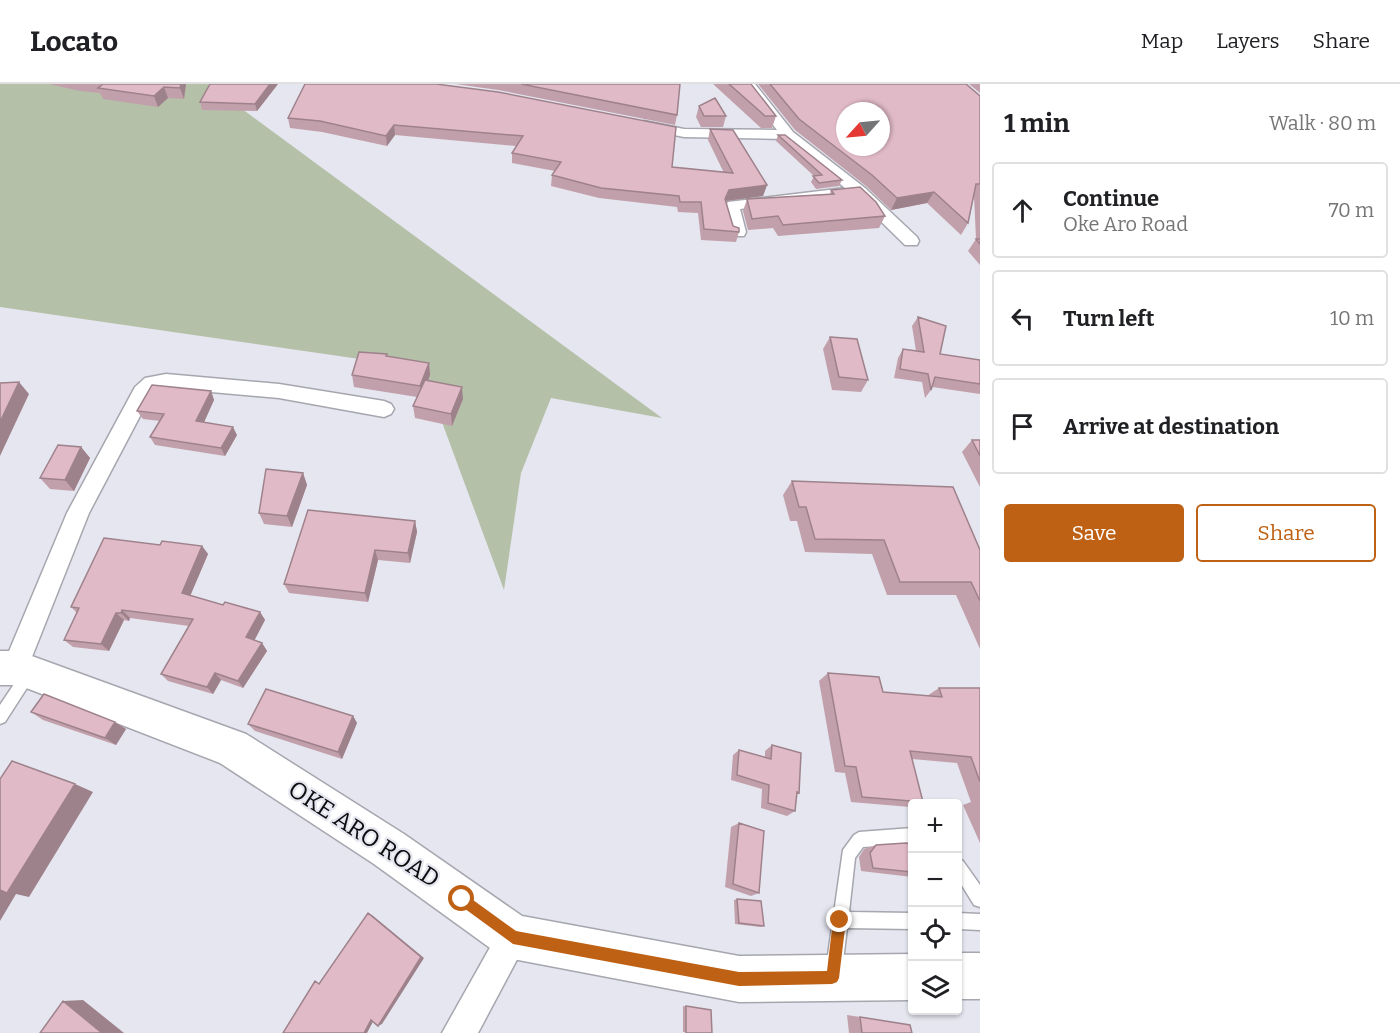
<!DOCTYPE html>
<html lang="en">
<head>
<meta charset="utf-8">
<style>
	:root { --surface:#fff; --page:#f2f2f2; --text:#202124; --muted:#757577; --line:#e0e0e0; --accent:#be6114 }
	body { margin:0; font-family:Bitter,serif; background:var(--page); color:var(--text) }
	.controls { position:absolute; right:18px; bottom:18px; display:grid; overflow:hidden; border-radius:6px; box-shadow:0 2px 4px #0004 }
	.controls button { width:54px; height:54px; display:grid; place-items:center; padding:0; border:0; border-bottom:2px solid var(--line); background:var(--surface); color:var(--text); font:30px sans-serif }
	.compass { position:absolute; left:836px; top:18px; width:54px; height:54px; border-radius:50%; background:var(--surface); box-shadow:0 2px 4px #0004; rotate:243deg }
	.stop { position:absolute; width:18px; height:18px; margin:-14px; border:4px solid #be6114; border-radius:50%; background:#fff }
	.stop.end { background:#be6114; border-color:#fff; box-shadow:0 2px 6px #0008 }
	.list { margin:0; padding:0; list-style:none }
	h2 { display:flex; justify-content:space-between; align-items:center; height:78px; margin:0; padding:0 24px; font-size:26px }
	h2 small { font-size:20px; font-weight:400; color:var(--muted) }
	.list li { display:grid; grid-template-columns:39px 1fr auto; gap:18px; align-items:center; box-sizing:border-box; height:96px; margin:0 12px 12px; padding:0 12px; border:2px solid var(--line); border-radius:6px }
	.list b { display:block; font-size:22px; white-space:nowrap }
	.list p { margin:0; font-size:20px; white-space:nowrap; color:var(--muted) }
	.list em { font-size:20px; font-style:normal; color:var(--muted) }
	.actions { display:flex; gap:12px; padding:18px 24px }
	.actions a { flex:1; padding:14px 0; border:2px solid var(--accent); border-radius:6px; text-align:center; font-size:21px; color:var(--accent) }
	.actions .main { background:var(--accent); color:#fff }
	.icon { flex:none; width:33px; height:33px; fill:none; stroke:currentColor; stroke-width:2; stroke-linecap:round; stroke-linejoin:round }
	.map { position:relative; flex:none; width:980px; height:949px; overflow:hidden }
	header { display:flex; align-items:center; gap:36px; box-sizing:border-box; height:84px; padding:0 30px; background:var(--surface); border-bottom:2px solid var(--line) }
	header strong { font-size:28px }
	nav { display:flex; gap:33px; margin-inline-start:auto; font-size:21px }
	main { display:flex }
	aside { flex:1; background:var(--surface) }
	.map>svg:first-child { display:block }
	.green { fill:#b5c0a8 }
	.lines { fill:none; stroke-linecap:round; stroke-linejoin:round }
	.lane-casing { stroke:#a6a6af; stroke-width:3 }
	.street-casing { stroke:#a6a6af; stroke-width:3 }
	.secondary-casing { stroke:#a6a6af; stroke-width:3 }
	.lane { fill:#fff; fill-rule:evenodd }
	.street { fill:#fff; fill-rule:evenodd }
	.secondary { fill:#fff; fill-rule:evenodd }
	.wall { fill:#c2a0ab }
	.shaded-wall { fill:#9e828b }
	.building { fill:#e1bac7; stroke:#9e828b; stroke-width:1.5; fill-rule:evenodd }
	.route { fill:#be6114 }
	.labels { text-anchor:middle; stroke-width:4.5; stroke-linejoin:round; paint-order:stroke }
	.near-street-label { font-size:24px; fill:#0d0d10; stroke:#e5e6ef }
</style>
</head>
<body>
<header>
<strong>Locato</strong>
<nav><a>Map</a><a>Layers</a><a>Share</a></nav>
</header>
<main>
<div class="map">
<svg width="980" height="949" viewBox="0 0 980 949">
	<rect width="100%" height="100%" fill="#e5e6ef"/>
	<!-- green -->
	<path class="green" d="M 0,0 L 208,0 L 662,334 L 551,314 L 521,389 L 504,506 L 422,284 L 0,223 Z"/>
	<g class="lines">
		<!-- lane casing -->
		<g class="lane-casing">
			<path id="lane" d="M 29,583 L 34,585 L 36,589 L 34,593 L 5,638 L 0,640 L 0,621 L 24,585 Z
				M 912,744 L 912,760 L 863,763 L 855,774 L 849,828 L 912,829 L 912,845 L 847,844 L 842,885 L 840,891 L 834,893 L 828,891 L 826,885 L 843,766 L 854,751 L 859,748 Z
				M 958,774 L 963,777 L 980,801 L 980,823 L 974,821 L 958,795 Z
				M 958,829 L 980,830 L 980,846 L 958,845 Z"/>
		</g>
		<!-- street casing -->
		<g class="street-casing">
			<path id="street" d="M 741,0 L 755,0 L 793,48 L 865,104 L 917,153 L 919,157 L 917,161 L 905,161 L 855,112 L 740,125 L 746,148 L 744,152 L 732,152 L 724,125 L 728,118 L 845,104 L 784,55 L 684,53 L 639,44 L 637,41 L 644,37 L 684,45 L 777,46 Z
				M 166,290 L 279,300 L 384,317 L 391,320 L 394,325 L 391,330 L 384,333 L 279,314 L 166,304 L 158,305 L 150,313 L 89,429 L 24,593 L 15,596 L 6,593 L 2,584 L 67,429 L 135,303 L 145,294 Z
				M 513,837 L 524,842 L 529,853 L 478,949 L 442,949 L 502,842 Z"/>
		</g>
		<!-- secondary casing -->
		<g class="secondary-casing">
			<path id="secondary" d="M 0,567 L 15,567 L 29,571 L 246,650 L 404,750 L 522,832 L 739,872 L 912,870 L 912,916 L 739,918 L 513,875 L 497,869 L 374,780 L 220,679 L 29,605 L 15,601 L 0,601 Z
				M 958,869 L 980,869 L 980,915 L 958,915 Z"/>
		</g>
		<!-- lane -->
		<use href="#lane" class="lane"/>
		<!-- street -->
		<use href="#street" class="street"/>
		<!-- secondary -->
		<use href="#secondary" class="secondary"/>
	</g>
	<!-- wall -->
	<path class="wall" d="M 49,0 L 186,0 L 184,15 L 168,14 L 158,23 L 103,15 L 100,9 L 80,7 Z
		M 278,0 L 257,27 L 202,26 L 200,18 Z
		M 305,0 L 672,83 L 724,89 L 708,56 L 710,45 L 767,101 L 763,112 L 726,117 L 733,142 L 739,148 L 736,158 L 701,156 L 698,129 L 678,128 L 677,123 L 599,114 L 551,102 L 552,91 L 555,87 L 512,79 L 512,69 L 516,62 L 395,51 L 387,62 L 322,48 L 290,44 L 288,34 Z
		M 455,0 L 680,0 L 677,31 L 675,41 L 498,6 Z
		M 713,0 L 751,0 L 776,32 L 772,44 L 761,44 Z
		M 758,0 L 966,0 L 980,12 L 980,181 L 968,167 L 976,155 L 974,112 L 968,139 L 961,151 L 927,119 L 891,126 L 866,102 L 795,46 Z
		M 969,0 L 980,0 L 980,9 Z
		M 699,22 L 726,32 L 723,43 L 701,43 L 696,33 Z
		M 778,51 L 842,96 L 839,102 L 816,105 L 811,98 L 814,92 L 776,57 Z
		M 831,106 L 885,132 L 879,144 L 778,152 L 773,144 L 748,146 L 743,127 L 747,115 L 830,110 Z
		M 918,233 L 940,270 L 980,276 L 980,310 L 932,303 L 931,306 L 925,314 L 922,298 L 894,294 L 898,274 L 903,265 L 916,267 L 912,242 Z
		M 830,253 L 868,296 L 861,308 L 832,306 L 823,265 Z
		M 387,272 L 429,279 L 430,291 L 428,296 L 463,315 L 452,342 L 415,334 L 413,322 L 417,313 L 354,303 L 352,291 Z
		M 211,307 L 214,316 L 204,338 L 237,351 L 225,372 L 155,361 L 150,353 L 160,337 L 143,335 L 137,327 Z
		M 972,356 L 980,356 L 980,403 L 962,368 Z
		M 81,363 L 90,374 L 74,407 L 50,405 L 40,394 Z
		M 303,389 L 307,401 L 292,443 L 264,440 L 259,429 Z
		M 792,397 L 980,466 L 980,565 L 956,511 L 887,511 L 872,470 L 805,468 L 797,437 L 790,437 L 783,411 Z
		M 415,437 L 417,448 L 410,479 L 378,476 L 368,518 L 289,509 L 284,500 Z
		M 160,461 L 202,462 L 208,470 L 190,512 L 223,521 L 260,528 L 265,536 L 254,556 L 262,559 L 267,567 L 243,604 L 221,596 L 213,610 L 168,597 L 161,590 L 189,542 L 130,534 L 129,537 L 124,536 L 109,567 L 73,563 L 64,556 L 77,529 L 71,523 Z
		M 828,589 L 883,608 L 927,612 L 939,604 L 980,604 L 980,759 L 963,721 L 971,718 L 957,679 L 912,675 L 923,718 L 918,720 L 912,720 L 912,722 L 910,723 L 851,718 L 845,689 L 835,688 L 819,597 Z
		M 31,628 L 115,638 L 126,645 L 116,661 L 43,636 Z
		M 353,632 L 357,639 L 342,675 L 255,647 L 248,640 Z
		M 772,661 L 799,709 L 797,710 L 795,727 L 787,732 L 761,724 L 762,705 L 731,696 L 733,671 L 739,666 L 765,673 L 765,667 Z
		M 739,739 L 759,809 L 751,812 L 725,803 L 731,743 Z
		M 912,760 L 912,793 L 861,787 L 859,773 L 864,765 L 876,761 Z
		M 737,815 L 764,842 L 760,843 L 735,840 L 734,816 Z
		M 683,922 L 711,926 L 712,949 L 683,948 Z
		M 847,931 L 860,933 L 912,949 L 849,949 Z"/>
	<!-- shaded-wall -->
	<path class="shaded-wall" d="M 181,0 L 186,0 L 184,15 L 180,4 Z
		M 270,0 L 278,0 L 257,27 L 255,20 Z
		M 164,3 L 168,14 L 158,23 L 154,12 Z
		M 394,41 L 395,51 L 387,62 L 386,52 Z
		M 767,101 L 763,112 L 726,117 L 722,126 L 725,115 L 729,106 Z
		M 934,108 L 927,119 L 891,126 L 897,114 Z
		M 429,279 L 430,291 L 422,314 L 420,302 Z
		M 19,298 L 29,310 L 0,372 L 0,338 Z
		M 462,303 L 463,315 L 452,342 L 451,330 Z
		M 211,307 L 214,316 L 201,345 L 196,337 Z
		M 233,343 L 237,351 L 225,372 L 221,364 Z
		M 81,363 L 90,374 L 74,407 L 65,396 Z
		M 303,389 L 307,401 L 292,443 L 287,432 Z
		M 415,437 L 417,448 L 410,479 L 408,469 Z
		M 202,462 L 208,470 L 188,517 L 182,509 Z
		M 375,466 L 378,476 L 368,518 L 365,509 Z
		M 122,526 L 130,534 L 129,537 L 121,529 Z
		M 260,528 L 265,536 L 252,561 L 246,553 Z
		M 116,529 L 124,536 L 109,567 L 101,560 Z
		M 262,559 L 267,567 L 243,604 L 238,597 Z
		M 215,589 L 221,596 L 213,610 L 207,603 Z
		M 353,632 L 357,639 L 342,675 L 338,668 Z
		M 115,638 L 126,645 L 116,661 L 105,654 Z
		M 75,700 L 93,708 L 29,813 L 16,810 L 0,837 L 0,805 Z
		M 368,829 L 372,831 L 424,874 L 382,940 L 378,942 Z
		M 83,916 L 124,949 L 102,949 L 63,917 Z
		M 375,934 L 367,949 L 364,949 L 371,936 Z"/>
	<!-- building -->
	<path class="building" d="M 103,0 L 181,0 L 180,4 L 164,3 L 154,12 L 98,4 Z
		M 210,0 L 270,0 L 255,20 L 200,18 Z
		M 305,0 L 436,0 L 498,8 L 676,43 L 672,83 L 733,89 L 710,45 L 733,46 L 767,101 L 729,106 L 725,115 L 733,142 L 739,144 L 739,148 L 704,145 L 701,118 L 680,118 L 679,112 L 601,104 L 552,91 L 561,78 L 512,69 L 523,52 L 394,41 L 386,52 L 320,37 L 288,34 Z
		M 521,0 L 680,0 L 677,31 Z
		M 729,0 L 751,0 L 776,32 L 765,32 Z
		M 770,0 L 966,0 L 980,12 L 980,100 L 976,100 L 968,139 L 934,108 L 897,114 L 872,91 L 799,35 ZM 845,27 L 881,27 L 881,63 L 845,63 Z
		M 715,14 L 726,32 L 704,32 L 699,22 Z
		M 778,51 L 785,51 L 842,96 L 819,99 L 813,92 L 822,91 Z
		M 860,103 L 876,118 L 885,132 L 783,141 L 778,132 L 752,135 L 747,115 L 834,110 L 831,106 Z
		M 976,155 L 980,155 L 980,160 Z
		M 918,233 L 946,242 L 940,270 L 980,276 L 980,300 L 935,293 L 931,306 L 928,290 L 900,285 L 903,265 L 924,268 Z
		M 830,253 L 857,255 L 868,296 L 839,293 Z
		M 359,268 L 387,270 L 386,272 L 429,279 L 420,302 L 352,291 Z
		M 425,296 L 462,303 L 451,330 L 413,322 Z
		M 19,298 L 0,338 L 0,299 Z
		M 152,301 L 211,307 L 196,337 L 233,343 L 221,364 L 150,353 L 164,330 L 137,327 Z
		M 972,356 L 980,356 L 980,372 Z
		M 58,361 L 81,363 L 65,396 L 40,394 Z
		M 266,385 L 303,389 L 287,432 L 259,429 Z
		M 792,397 L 953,403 L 980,466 L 980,517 L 971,498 L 900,498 L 884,456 L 815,455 L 806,423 L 799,423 Z
		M 308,426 L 415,437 L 408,469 L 375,466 L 365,509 L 284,500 Z
		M 104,454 L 160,461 L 162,457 L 202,462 L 182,509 L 223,521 L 225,518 L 260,528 L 246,553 L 262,559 L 238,597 L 215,589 L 207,603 L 161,590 L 193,535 L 122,526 L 121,529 L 116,529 L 101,560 L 64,556 L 79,524 L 71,523 Z
		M 828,589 L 879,593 L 883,608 L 942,613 L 939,604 L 980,604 L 980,698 L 971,673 L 910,667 L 923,718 L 862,713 L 856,683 L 845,682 Z
		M 266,605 L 353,632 L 338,668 L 248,640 Z
		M 44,610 L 115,638 L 105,654 L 31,628 Z
		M 772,661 L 801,669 L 799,709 L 797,708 L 795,727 L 768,719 L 769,701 L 737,691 L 739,666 L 771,675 Z
		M 12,677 L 75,700 L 7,809 L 0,806 L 0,695 Z
		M 739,739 L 764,747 L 759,809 L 733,800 Z
		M 906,759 L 912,760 L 912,788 L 873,784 L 870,769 L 876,761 Z
		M 737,815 L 761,817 L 764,842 L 739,839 Z
		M 368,829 L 421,873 L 378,942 L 371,936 L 364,949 L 283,949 L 315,897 L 319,900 Z
		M 63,917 L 102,949 L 40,949 Z
		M 686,922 L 711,926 L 712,949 L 686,949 Z
		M 860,933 L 910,941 L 912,949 L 862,949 Z"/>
	<!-- route -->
	<path class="route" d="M 462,808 L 516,847 L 739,888 L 827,887 L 833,836 L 835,831 L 840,829 L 844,831 L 846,836 L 839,894 L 837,898 L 832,900 L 739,902 L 513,860 L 457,819 L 455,815 L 457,810 Z"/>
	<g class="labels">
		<!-- near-street labels -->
		<g class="near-street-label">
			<text transform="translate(364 750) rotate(33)" y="8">OKE ARO ROAD</text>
		</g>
	</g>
</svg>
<div class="controls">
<button>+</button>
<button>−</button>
<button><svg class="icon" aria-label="locate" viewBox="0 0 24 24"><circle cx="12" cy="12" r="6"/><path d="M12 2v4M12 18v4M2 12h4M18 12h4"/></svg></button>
<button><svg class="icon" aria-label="layers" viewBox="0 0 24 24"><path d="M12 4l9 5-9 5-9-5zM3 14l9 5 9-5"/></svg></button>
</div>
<svg class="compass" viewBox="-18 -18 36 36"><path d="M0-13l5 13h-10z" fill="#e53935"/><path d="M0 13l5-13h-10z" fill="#757577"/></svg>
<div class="stop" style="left:462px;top:815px"></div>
<div class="stop end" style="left:840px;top:836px"></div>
</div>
<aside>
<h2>1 min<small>Walk · 80 m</small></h2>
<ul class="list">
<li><svg class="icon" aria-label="ahead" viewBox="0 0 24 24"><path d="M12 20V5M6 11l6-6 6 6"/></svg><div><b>Continue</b><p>Oke Aro Road</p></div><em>70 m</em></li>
<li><svg class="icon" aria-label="left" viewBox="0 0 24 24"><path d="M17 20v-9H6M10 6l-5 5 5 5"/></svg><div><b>Turn left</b></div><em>10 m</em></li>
<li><svg class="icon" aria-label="arrive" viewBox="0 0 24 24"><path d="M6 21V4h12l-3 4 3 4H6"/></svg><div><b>Arrive at destination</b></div></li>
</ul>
<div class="actions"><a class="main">Save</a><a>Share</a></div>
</aside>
</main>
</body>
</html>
